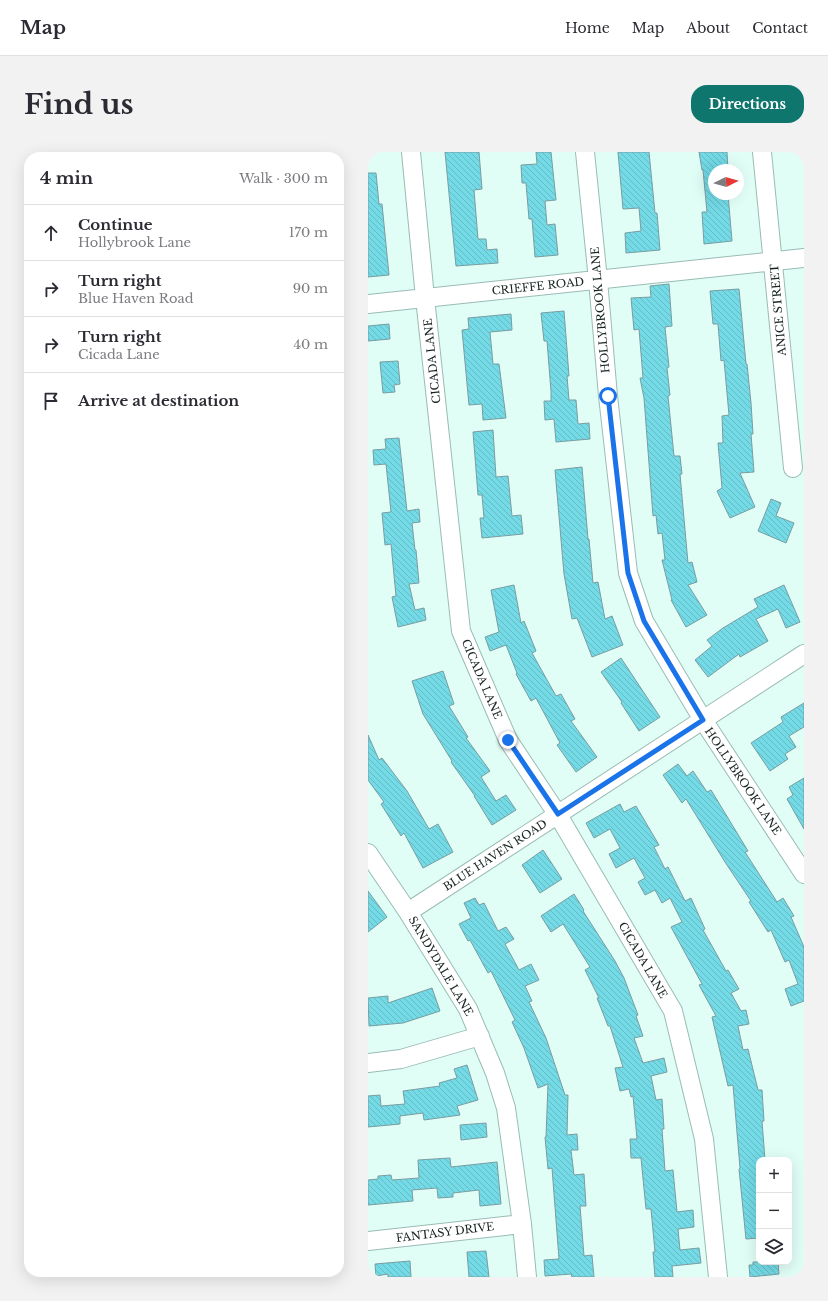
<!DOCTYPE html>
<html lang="en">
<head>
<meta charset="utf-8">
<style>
	:root { --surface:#fff; --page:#f2f2f3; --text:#2b2b33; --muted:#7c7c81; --line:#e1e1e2; --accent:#0f766e }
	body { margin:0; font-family:"Libre Baskerville",serif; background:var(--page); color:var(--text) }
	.controls { position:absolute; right:12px; bottom:12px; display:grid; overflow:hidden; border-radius:8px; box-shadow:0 4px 16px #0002 }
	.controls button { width:36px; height:36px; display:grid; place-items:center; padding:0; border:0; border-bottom:1px solid var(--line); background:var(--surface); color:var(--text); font:20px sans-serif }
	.compass { position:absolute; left:340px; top:12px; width:36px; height:36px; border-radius:50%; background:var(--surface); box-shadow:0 4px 16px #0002; rotate:85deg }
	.stop { position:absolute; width:12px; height:12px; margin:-9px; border:3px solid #1a73e8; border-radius:50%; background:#fff }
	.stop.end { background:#1a73e8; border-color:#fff; box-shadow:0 1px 4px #0008 }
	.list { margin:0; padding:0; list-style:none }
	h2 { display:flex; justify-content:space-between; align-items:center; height:52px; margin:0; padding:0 16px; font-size:17px }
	h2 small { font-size:13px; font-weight:400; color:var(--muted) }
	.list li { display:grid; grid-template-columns:26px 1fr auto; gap:12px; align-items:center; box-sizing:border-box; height:56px; padding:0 16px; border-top:1px solid var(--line) }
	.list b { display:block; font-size:15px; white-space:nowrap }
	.list p { margin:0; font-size:13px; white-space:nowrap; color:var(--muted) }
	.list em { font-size:13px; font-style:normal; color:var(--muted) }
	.icon { flex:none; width:22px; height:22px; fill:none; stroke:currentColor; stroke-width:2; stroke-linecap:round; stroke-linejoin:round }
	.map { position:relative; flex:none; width:436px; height:1125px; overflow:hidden; border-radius:16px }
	header { display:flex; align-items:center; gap:24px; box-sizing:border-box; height:56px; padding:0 20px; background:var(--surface); border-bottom:1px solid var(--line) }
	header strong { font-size:19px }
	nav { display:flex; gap:22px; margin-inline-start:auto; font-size:14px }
	.intro { display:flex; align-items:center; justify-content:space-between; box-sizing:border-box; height:96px; padding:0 24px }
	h1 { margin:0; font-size:28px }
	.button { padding:10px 18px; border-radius:16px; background:var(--accent); color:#fff; font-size:14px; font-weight:700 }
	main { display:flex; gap:24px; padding:0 24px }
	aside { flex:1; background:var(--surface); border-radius:16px; box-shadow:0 4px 16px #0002 }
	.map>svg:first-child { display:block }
	.building { fill:url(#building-back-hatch); stroke:#799da1 }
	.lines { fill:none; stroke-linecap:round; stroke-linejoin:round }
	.minor-casing { stroke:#99bcb4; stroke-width:20 }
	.minor { stroke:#fff; stroke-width:18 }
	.route { stroke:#1a73e8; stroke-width:5 }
	.labels { text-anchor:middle; stroke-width:3; stroke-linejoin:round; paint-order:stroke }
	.street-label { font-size:11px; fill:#182522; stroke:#fff }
</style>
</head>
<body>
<header>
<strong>Map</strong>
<nav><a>Home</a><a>Map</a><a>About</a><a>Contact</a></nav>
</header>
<div class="intro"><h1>Find us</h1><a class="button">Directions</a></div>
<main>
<aside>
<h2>4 min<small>Walk · 300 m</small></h2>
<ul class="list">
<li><svg class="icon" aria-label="ahead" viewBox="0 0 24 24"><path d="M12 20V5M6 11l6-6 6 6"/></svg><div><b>Continue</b><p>Hollybrook Lane</p></div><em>170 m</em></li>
<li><svg class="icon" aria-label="right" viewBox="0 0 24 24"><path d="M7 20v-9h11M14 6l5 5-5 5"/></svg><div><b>Turn right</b><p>Blue Haven Road</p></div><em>90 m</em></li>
<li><svg class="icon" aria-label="right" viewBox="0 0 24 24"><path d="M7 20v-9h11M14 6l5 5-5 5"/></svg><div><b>Turn right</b><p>Cicada Lane</p></div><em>40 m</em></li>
<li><svg class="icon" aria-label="arrive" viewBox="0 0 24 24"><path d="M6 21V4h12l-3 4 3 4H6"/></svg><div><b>Arrive at destination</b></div></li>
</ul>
</aside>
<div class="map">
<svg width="436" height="1125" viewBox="0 0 436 1125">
	<defs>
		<pattern id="building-back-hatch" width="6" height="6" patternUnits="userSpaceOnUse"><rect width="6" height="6" fill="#73dae6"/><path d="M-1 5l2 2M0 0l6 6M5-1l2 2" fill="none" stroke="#63bbc5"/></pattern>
	</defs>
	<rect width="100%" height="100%" fill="#e0fdf6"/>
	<!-- building -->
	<path class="building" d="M 77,0 L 111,0 L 114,37 L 106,38 L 110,87 L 118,87 L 119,98 L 129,97 L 130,111 L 88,114 Z
		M 168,0 L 183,0 L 188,48 L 177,49 L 179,73 L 187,72 L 190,103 L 167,105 L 164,67 L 161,67 L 158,31 L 154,31 L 153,13 L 169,12 Z
		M 250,0 L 281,0 L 287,61 L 289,61 L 292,98 L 258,101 L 257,81 L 273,79 L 271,56 L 255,57 Z
		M 331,0 L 359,0 L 360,18 L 346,18 L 346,42 L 360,42 L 364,89 L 336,92 L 334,60 L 339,60 L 335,18 L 334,18 Z
		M 0,21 L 8,21 L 11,52 L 14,52 L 21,123 L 0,125 Z
		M 301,132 L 304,174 L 297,175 L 301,215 L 299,216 L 302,243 L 300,244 L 306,304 L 312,304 L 314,322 L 312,322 L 320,411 L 324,410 L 329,430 L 320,433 L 339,463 L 318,475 L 303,448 L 304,448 L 294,408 L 297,408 L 294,381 L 290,382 L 288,363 L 285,364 L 276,246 L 272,226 L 275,226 L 271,177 L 266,178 L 263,146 L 283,145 L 282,134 Z
		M 371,137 L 378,212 L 379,212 L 383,251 L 385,282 L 383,282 L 386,320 L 372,321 L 387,355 L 362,366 L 349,339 L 354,336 L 350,291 L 355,291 L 354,264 L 361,263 L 356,208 L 353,209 L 350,172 L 345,172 L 342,139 Z
		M 196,159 L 201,224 L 199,224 L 201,248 L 208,248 L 210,272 L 221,271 L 222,287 L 188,290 L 186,267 L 177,268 L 176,249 L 183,249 L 183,239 L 179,189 L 176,189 L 173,161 Z
		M 143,162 L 144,178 L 122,180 L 125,212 L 131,212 L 138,266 L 115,268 L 114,252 L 101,253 L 94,178 L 101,177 L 100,166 Z
		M 21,172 L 22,187 L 0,189 L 0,174 Z
		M 30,209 L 32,232 L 26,233 L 27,240 L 15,241 L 12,210 Z
		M 125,278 L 128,325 L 140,324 L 144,364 L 153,363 L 155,382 L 114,386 L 112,366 L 116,366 L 114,343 L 110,343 L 105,280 Z
		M 31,286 L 39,359 L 51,357 L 52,370 L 44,371 L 47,398 L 48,398 L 51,431 L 41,432 L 47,458 L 56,456 L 58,468 L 30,475 L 24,445 L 28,444 L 23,392 L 17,393 L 14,361 L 23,360 L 18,312 L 6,313 L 5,298 L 18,297 L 17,287 Z
		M 214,315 L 220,387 L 221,387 L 225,431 L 230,430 L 237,467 L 244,464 L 255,493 L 224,505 L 209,466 L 204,467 L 196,422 L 187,318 Z
		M 403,347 L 413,351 L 408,364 L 426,371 L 418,391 L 390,379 Z
		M 146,433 L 153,471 L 156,469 L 168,499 L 164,501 L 188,544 L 193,542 L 207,567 L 203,569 L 229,605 L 208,620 L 189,593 L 192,591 L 168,546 L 163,549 L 148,522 L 149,521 L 138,493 L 122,499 L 117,485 L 131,480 L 123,438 Z
		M 416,433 L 432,470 L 418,476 L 410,457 L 388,467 L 400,489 L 372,505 L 371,502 L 340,525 L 327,508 L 344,494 L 339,488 L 355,476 L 390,455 L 386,447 Z
		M 253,506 L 292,565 L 271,579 L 253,551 L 254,550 L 233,520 Z
		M 75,519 L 86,552 L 81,554 L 100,585 L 98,586 L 122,619 L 113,625 L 128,649 L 138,643 L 148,658 L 124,673 L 106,644 L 107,644 L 83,610 L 84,609 L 55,562 L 44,529 Z
		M 436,551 L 436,575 L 421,584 L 428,595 L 417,602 L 420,607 L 402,619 L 383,591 L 415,570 L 413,565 Z
		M 0,583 L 11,608 L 14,606 L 39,639 L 61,677 L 70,672 L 85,700 L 55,716 L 36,681 L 33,684 L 13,652 L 16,650 L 0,628 Z
		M 310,612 L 319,624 L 325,619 L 339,640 L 343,638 L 380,699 L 377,700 L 409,750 L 415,746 L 426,764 L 423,765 L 436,795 L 436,849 L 423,854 L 417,837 L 430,832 L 421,808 L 417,810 L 403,778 L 400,780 L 381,750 L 383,749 L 357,710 L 318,647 L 314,651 L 295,623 Z
		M 436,626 L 436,677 L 419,647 L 425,643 L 421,635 Z
		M 252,652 L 256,660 L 268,654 L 291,693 L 286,695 L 297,717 L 300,715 L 317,749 L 323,746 L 337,777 L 335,778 L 358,819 L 360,818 L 371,837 L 363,841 L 373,859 L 378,858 L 381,872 L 370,874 L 375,898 L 380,897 L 390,938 L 394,938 L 396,969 L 394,969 L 397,1008 L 391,1008 L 391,1086 L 378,1087 L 371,1017 L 372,1016 L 365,933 L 360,934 L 344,865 L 348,864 L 331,833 L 334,832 L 303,775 L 314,770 L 302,746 L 294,751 L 287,738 L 277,743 L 270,730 L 277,726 L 266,706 L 248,716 L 241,702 L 252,696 L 242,677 L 226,686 L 218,671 Z
		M 175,698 L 194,727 L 172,741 L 154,713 Z
		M 0,739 L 19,765 L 0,780 Z
		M 206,742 L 216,758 L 215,759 L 247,809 L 256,826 L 270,863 L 268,864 L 275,884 L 266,886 L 275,911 L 296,906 L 299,920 L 283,924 L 288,948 L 294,947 L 296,977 L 294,977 L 297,1019 L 305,1018 L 309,1060 L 325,1058 L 326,1075 L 310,1077 L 312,1098 L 331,1096 L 333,1111 L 304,1114 L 305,1125 L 287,1125 L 285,1100 L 287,1100 L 283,1057 L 278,1057 L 273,1006 L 263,1006 L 262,987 L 269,987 L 265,944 L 263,945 L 261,937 L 252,939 L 247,916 L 255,915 L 242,874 L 240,874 L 229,846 L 231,846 L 217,818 L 222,815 L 195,772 L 183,780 L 173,764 Z
		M 107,746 L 111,753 L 116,751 L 130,779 L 138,775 L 146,787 L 137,792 L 151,818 L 163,812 L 171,828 L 157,834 L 164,849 L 161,850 L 178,886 L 197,943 L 200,943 L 199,983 L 209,982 L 210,998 L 203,998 L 206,1023 L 216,1022 L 218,1054 L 212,1054 L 216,1104 L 224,1103 L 226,1125 L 204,1125 L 203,1122 L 177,1124 L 176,1108 L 191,1107 L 184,1016 L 180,1017 L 177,985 L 178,985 L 180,932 L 170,936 L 156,896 L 144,870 L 147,868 L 123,819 L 120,821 L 102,788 L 100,789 L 91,772 L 103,766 L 96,751 Z
		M 64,836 L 72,859 L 35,871 L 1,874 L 0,846 L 20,844 L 20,851 Z
		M 99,913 L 110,948 L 89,954 L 92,963 L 56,968 L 55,961 L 32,964 L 32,972 L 0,975 L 0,944 L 12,943 L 13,954 L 37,952 L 35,939 L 72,934 L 71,931 L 89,926 L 86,917 Z
		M 118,971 L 119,985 L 93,988 L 92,973 Z
		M 82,1006 L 83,1015 L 129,1010 L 133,1052 L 112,1054 L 111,1038 L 85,1041 L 85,1045 L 70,1046 L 69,1036 L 44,1038 L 45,1049 L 0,1053 L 0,1028 L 10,1027 L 10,1024 L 23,1023 L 24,1028 L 51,1026 L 50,1008 Z
		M 118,1099 L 121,1125 L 101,1125 L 99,1100 Z
		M 42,1109 L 43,1125 L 20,1125 L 20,1122 L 8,1124 L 7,1112 Z
		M 385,1110 L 410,1110 L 411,1122 L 382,1125 L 381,1113 L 385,1113 Z"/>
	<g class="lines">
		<!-- minor casing -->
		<g class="minor-casing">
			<path id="minor" d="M 43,0 L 57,146 L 93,479 L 140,588 L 190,663 L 305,859 L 336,987 L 350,1125
				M 217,0 L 230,128 L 240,244 L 260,421 L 276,469 L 335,568 L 436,722
				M 394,0 L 425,316
				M 0,152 L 436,106
				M 0,701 L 40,760 L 100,857 L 127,921 L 138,956 L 154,1072 L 159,1125
				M 40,760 L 436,502
				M 0,911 L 33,907 L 112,884
				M 0,1089 L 154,1072"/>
		</g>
		<!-- minor -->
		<use href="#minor" class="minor"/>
	</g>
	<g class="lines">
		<!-- route -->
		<path class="route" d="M 140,588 L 190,662 L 335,568 L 276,469 L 260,421 L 240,244"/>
	</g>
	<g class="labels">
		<!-- street labels -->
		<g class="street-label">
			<text transform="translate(170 134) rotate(-6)" y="4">CRIEFFE ROAD</text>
			<text transform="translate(232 158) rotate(-95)" y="4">HOLLYBROOK LANE</text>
			<text transform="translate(410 158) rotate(-95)" y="4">ANICE STREET</text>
			<text transform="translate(64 209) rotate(-96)" y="4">CICADA LANE</text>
			<text transform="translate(114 527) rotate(67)" y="4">CICADA LANE</text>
			<text transform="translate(375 629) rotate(56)" y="4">HOLLYBROOK LANE</text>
			<text transform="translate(127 703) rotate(-33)" y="4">BLUE HAVEN ROAD</text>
			<text transform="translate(275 808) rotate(60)" y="4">CICADA LANE</text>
			<text transform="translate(73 814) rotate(59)" y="4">SANDYDALE LANE</text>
			<text transform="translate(77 1080) rotate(-7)" y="4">FANTASY DRIVE</text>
		</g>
	</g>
</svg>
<div class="controls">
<button>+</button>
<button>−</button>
<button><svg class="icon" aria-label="layers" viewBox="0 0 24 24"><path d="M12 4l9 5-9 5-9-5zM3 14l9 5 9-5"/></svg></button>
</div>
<svg class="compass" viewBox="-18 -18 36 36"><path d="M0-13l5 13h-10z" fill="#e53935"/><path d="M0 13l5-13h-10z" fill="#7c7c81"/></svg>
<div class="stop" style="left:240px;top:244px"></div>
<div class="stop end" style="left:140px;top:588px"></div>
</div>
</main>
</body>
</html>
